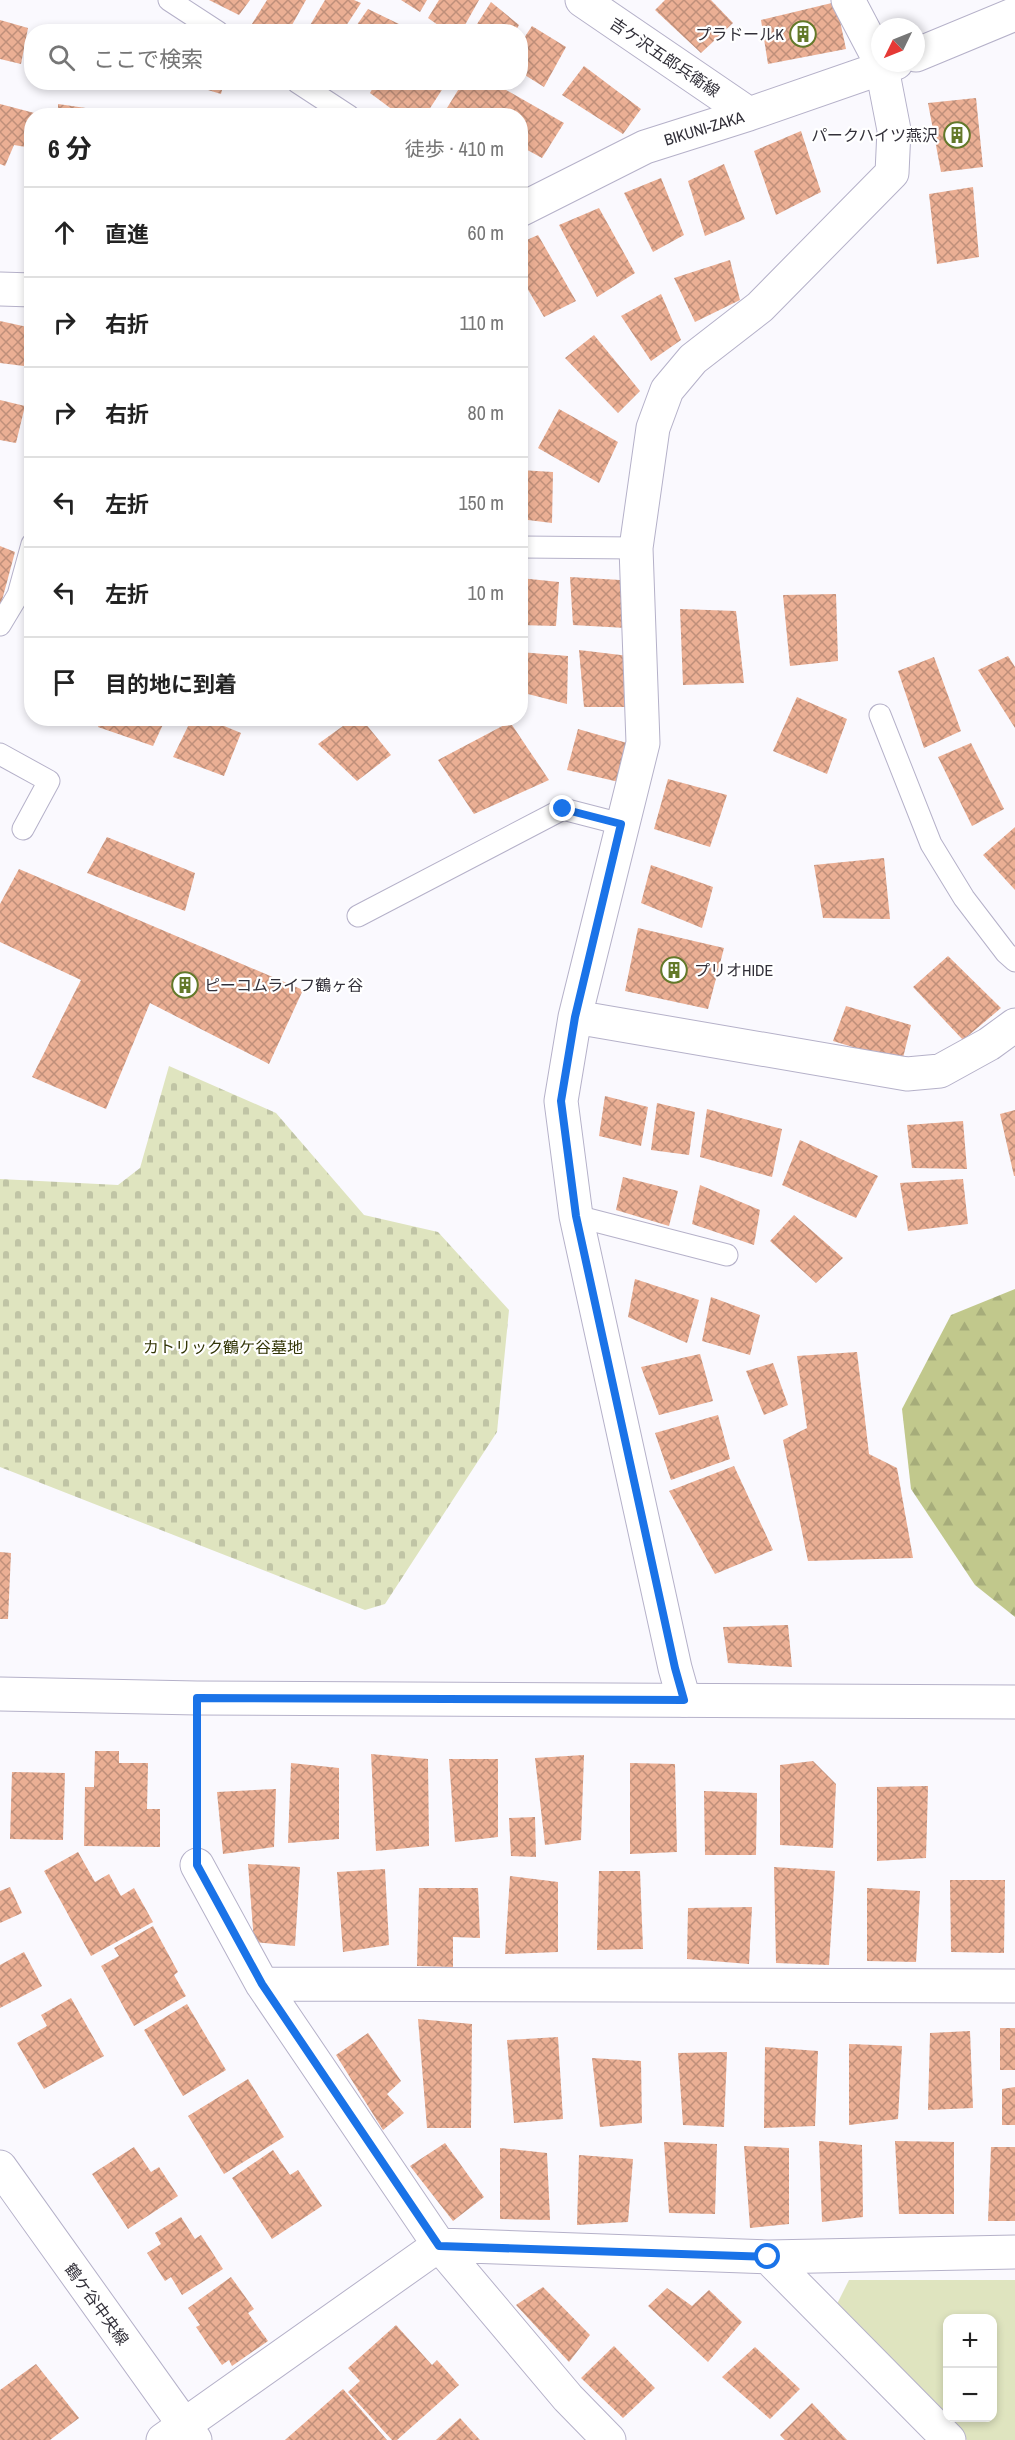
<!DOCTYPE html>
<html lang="ja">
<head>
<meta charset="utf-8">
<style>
	:root { --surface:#fff; --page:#f2f2f2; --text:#222; --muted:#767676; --line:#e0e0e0 }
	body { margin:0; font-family:"Archivo Narrow","Noto Sans JP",sans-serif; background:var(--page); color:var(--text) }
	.controls { position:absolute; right:18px; bottom:18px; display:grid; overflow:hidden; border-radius:12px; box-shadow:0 3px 9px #0003 }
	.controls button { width:54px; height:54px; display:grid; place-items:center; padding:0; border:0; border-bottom:2px solid var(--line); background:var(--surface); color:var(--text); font:30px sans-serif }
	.compass { position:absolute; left:871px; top:18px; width:54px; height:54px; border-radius:50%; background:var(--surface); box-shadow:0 3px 9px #0003; rotate:227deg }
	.stop { position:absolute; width:18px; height:18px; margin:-14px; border:4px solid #1a73e8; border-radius:50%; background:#fff }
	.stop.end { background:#1a73e8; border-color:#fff; box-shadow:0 2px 6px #0008 }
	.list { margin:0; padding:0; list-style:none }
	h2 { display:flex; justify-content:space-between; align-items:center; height:78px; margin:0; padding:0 24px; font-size:26px }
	h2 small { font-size:20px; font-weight:400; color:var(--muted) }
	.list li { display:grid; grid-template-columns:39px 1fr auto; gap:18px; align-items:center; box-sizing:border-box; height:90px; padding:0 24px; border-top:2px solid var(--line) }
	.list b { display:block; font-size:22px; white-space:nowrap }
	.list em { font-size:20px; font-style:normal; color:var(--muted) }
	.icon { flex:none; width:33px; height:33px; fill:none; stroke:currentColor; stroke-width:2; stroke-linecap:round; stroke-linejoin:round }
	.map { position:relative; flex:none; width:1015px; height:2440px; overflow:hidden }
	.search { position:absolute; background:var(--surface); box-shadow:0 3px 9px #0003; left:24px; top:24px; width:504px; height:66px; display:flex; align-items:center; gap:15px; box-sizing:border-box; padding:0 21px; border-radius:24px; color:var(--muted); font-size:22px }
	.panel { position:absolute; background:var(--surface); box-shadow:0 3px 9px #0003; left:24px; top:108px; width:504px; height:618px; border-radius:24px }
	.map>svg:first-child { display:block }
	.forest { fill:url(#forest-firs) }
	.cemetery { fill:url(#cemetery-stones) }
	.green { fill:#dfe4bf; fill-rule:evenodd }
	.building { fill:url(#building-cross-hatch) }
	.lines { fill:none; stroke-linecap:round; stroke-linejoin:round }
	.service-casing { stroke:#b5b1c9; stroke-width:23 }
	.minor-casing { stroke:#b5b1c9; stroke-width:35 }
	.tertiary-casing { stroke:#b5b1c9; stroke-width:35 }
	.path { stroke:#b9b7be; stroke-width:4; stroke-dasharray:6 3; stroke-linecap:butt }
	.service { stroke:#fff; stroke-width:21 }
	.minor { stroke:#fff; stroke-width:33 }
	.tertiary { stroke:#fff; stroke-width:33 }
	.route { stroke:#1a73e8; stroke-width:8 }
	.labels { text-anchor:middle; stroke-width:4.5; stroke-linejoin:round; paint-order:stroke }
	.poi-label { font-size:16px; fill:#323039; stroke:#fff; text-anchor:end }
	.street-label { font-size:16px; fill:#323039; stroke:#fff }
	.park-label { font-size:16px; fill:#333607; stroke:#fff }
</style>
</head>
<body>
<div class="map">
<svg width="1015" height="2440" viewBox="0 0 1015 2440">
	<defs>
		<pattern id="forest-firs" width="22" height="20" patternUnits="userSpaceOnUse" patternTransform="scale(1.5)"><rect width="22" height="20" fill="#c1c88c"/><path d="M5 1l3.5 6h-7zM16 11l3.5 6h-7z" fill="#a6ac7a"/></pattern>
		<pattern id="cemetery-stones" width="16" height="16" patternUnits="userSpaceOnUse" patternTransform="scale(1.5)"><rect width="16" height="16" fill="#dfe4bf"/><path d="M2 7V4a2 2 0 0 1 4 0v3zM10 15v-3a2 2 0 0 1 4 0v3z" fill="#c0c4a5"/></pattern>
		<pattern id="building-cross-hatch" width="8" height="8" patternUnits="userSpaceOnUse" patternTransform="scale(1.5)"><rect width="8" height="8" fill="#ebaf94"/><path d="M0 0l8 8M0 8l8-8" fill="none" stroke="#bf8f7a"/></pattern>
	</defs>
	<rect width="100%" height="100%" fill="#faf9fe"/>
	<!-- forest -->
	<path class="forest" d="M 1015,1289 L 1015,1617 L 975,1585 L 911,1489 L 902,1409 L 951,1315 Z"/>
	<!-- cemetery -->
	<path class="cemetery" d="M 169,1066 L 276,1113 L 364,1215 L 438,1232 L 509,1310 L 497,1432 L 385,1604 L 365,1610 L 0,1467 L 0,1179 L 118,1185 L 140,1168 Z"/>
	<!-- green -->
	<path class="green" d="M 849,2280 L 1015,2280 L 1015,2440 L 967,2440 L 835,2308 ZM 948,2318 L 992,2318 L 992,2418 L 948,2418 Z"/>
	<!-- building -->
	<path class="building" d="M 209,0 L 250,0 L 239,15 Z
		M 267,0 L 306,0 L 288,32 L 259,32 L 250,27 Z
		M 325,0 L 354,0 L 361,3 L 342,32 L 306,32 Z
		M 401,0 L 427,0 L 420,12 Z
		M 439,0 L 479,0 L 461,32 L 448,32 L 428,18 Z
		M 665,0 L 711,0 L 733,23 L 701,53 L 655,10 Z
		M 491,2 L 519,25 L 515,32 L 472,32 Z
		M 836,2 L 846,49 L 768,64 L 761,20 Z
		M 368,9 L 399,24 L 394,32 L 352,32 Z
		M 0,20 L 28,28 L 21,64 L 0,59 Z
		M 532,26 L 566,47 L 544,87 L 520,72 L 520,44 Z
		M 584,66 L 641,109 L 623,134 L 562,95 Z
		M 120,82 L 139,82 L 138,87 Z
		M 182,82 L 224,82 L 221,94 Z
		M 376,82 L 447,82 L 425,116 L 401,116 L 370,93 Z
		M 463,82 L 492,82 L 564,123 L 542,158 L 520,146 L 520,116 L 461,116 L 447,108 Z
		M 976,98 L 983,167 L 941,172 L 928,103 Z
		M 0,104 L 42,115 L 32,116 L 32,148 L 14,145 L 5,166 L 0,164 Z
		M 58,104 L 127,114 L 126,116 L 58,116 Z
		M 801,131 L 821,192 L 776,215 L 754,151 Z
		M 724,164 L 745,219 L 705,236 L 688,181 Z
		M 661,178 L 684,235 L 653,252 L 624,193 Z
		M 973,187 L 979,257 L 937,264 L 929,194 Z
		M 599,208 L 635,273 L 597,297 L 559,225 Z
		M 538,235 L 576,301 L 544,317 L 520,276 L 520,243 Z
		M 730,260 L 740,300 L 695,322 L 674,278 Z
		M 661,294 L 681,340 L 651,361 L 621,316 Z
		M 0,321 L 32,328 L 32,367 L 0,363 Z
		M 594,335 L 640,391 L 618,413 L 565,358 Z
		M 0,400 L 25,406 L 16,443 L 0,440 Z
		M 559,409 L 618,442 L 599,483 L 538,448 Z
		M 520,470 L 553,472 L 552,523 L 520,519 Z
		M 0,546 L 15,552 L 1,604 L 0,604 Z
		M 570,577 L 620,580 L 626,628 L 573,625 Z
		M 520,578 L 559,582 L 556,626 L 520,625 Z
		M 836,594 L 838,661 L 790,666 L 783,595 Z
		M 680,609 L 736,611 L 744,683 L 683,685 Z
		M 579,650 L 629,656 L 628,707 L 584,707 Z
		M 520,652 L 568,656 L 567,704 L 520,692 Z
		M 1008,656 L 1015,667 L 1015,728 L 978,670 Z
		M 934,657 L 961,731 L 924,748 L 898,671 Z
		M 797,697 L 847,719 L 827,774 L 773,751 Z
		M 102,718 L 166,718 L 153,746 L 98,727 Z
		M 192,718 L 205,718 L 241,733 L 224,776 L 173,757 Z
		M 354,718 L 361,718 L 391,755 L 357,781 L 318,744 Z
		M 510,722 L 549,780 L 474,814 L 438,760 Z
		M 578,729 L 627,743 L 619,782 L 567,770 Z
		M 971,743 L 1004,809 L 972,826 L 938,757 Z
		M 668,779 L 727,795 L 710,847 L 654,829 Z
		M 1015,827 L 1015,890 L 983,855 Z
		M 107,837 L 195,873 L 185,911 L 87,873 Z
		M 884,858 L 890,919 L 823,918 L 814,865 Z
		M 651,865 L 713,887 L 702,928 L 641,903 Z
		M 19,869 L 303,990 L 269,1064 L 150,1003 L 106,1109 L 32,1077 L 81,980 L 0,942 L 0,904 Z
		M 638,928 L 724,948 L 708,1009 L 625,991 Z
		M 948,956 L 1001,1008 L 963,1040 L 913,987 Z
		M 846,1006 L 911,1025 L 902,1062 L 833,1041 Z
		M 605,1096 L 648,1107 L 641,1146 L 599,1136 Z
		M 657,1103 L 695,1112 L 689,1155 L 651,1150 Z
		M 707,1109 L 782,1129 L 772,1177 L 700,1157 Z
		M 1015,1110 L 1015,1176 L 1014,1176 L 1000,1114 Z
		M 963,1121 L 967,1169 L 912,1168 L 907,1125 Z
		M 800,1140 L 878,1176 L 856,1218 L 782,1185 Z
		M 623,1177 L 678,1191 L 669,1226 L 616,1210 Z
		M 963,1179 L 968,1224 L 908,1231 L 900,1183 Z
		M 700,1185 L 760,1210 L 754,1245 L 692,1224 Z
		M 794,1215 L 843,1258 L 816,1283 L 770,1241 Z
		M 635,1279 L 699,1300 L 687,1343 L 628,1317 Z
		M 711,1297 L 760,1315 L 750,1355 L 702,1341 Z
		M 857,1352 L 869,1454 L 897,1468 L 913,1558 L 808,1561 L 783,1440 L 807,1428 L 797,1356 Z
		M 700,1354 L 713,1401 L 659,1415 L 641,1367 Z
		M 773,1363 L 788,1405 L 764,1415 L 746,1371 Z
		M 718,1415 L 730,1459 L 671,1480 L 655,1433 Z
		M 734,1466 L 773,1550 L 715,1574 L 669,1491 Z
		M 0,1552 L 11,1553 L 8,1619 L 0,1619 Z
		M 788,1625 L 792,1667 L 728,1663 L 723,1627 Z
		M 95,1751 L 119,1751 L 119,1763 L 148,1763 L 147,1809 L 160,1809 L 160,1847 L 84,1846 L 85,1787 L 94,1787 Z
		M 371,1754 L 428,1759 L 429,1846 L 376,1851 Z
		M 584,1755 L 581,1840 L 545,1845 L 535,1758 Z
		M 449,1759 L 498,1759 L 498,1837 L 455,1842 Z
		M 813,1761 L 836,1784 L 833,1848 L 780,1845 L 780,1765 Z
		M 291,1763 L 339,1768 L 339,1839 L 288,1843 Z
		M 630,1763 L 675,1764 L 677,1852 L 630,1854 Z
		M 12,1772 L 65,1773 L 63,1840 L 10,1839 Z
		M 928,1786 L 926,1858 L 877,1861 L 877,1787 Z
		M 276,1789 L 274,1847 L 223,1854 L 217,1792 Z
		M 704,1791 L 757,1793 L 756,1855 L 705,1855 Z
		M 535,1817 L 536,1857 L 511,1856 L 509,1818 Z
		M 78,1852 L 95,1882 L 109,1874 L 121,1896 L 134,1888 L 153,1922 L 91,1956 L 44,1871 Z
		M 248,1864 L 300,1867 L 295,1946 L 254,1942 Z
		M 774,1867 L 835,1871 L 829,1965 L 776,1963 Z
		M 385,1869 L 389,1945 L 343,1952 L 337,1872 Z
		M 599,1871 L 640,1871 L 643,1949 L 597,1950 Z
		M 510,1876 L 558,1882 L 558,1952 L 505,1954 Z
		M 950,1880 L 1005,1880 L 1004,1953 L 951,1952 Z
		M 10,1887 L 22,1913 L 0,1923 L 0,1891 Z
		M 419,1888 L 478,1888 L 480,1938 L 453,1937 L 453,1967 L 417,1966 Z
		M 867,1888 L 920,1891 L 916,1962 L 867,1961 Z
		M 752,1907 L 749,1964 L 687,1959 L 688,1908 Z
		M 153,1926 L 178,1972 L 174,1975 L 186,1996 L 134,2026 L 101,1966 L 119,1956 L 114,1948 Z
		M 24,1952 L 42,1986 L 0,2008 L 0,1965 Z
		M 71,1998 L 104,2056 L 44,2089 L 17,2043 L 47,2026 L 41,2015 Z
		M 187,2004 L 226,2070 L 183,2096 L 144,2030 Z
		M 418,2019 L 472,2024 L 471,2128 L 427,2128 Z
		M 1000,2028 L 1015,2028 L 1015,2070 L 1000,2070 Z
		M 970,2031 L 973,2108 L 928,2110 L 930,2033 Z
		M 368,2033 L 401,2081 L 387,2094 L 404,2113 L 383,2130 L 336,2055 Z
		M 558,2037 L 563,2119 L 514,2123 L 507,2040 Z
		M 849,2044 L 902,2046 L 898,2119 L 849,2125 Z
		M 765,2047 L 818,2051 L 815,2126 L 764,2128 Z
		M 727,2052 L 724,2127 L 683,2125 L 678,2053 Z
		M 592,2058 L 641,2061 L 642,2123 L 600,2127 Z
		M 248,2079 L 284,2137 L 224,2174 L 188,2116 Z
		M 1015,2087 L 1015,2125 L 1002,2125 L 1002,2089 Z
		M 819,2141 L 862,2145 L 863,2217 L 822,2222 Z
		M 895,2141 L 954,2142 L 954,2214 L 899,2214 Z
		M 664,2142 L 717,2144 L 715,2214 L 669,2213 Z
		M 445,2143 L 484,2197 L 453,2221 L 410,2166 Z
		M 744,2146 L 789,2148 L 789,2224 L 750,2228 Z
		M 134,2147 L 151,2172 L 159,2167 L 178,2196 L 128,2229 L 92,2174 Z
		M 991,2147 L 1015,2147 L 1015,2221 L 988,2221 Z
		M 500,2148 L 547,2153 L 550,2220 L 500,2219 Z
		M 273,2150 L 290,2175 L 298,2170 L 322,2206 L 272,2239 L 232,2178 Z
		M 579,2155 L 633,2159 L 628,2222 L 577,2225 Z
		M 181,2217 L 195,2239 L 201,2235 L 223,2269 L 182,2295 L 171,2277 L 165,2281 L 147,2253 L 161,2244 L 155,2233 Z
		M 231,2277 L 254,2309 L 248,2313 L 268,2341 L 232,2366 L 229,2360 L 222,2365 L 196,2327 L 200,2325 L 188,2308 Z
		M 543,2287 L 590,2335 L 569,2362 L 516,2305 Z
		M 667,2288 L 692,2306 L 709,2290 L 742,2322 L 708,2362 L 648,2306 Z
		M 396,2325 L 432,2365 L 437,2360 L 459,2385 L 397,2440 L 392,2440 L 348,2392 L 360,2381 L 348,2368 Z
		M 614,2346 L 655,2388 L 623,2418 L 581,2378 Z
		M 755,2347 L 800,2389 L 770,2419 L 722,2377 Z
		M 36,2364 L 79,2418 L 50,2440 L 0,2440 L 0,2390 Z
		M 343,2389 L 387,2440 L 285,2440 Z
		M 812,2403 L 847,2440 L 785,2440 L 780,2435 Z
		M 460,2418 L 480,2440 L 436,2440 Z"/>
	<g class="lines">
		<!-- service casing -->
		<g class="service-casing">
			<path id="service" d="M 169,0 L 218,32
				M 297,82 L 349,116
				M 520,547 L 636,548
				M 0,625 L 18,595 L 32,544
				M 880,715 L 931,844 L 964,898 L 1006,953 L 1015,961
				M 0,754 L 49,781 L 23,829
				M 358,916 L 563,809 L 621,824
				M 576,1216 L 727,1255"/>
		</g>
		<!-- minor casing -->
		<g class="minor-casing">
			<path id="minor" d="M 582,0 L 749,114
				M 848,0 L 880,61
				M 916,55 L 1015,14
				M 520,210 L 645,147 L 749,114 L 896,63
				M 0,289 L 32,290
				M 575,1017 L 907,1074 L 940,1071 L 989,1044 L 1015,1025
				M 684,1700 L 675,1668 L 576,1216 L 561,1101 L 575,1017 L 643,743 L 636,548 L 653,428 L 667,390 L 693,359 L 760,307 L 892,173 L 894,130 L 881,63
				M 197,1865 L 262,1984 L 439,2245 L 568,2398 L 609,2440
				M 262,1984 L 1015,1986
				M 768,2257 L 949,2440
				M 163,2440 L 439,2245 L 768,2257 L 1015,2252"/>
		</g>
		<!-- tertiary casing -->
		<g class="tertiary-casing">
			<path id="tertiary" d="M 0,1694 L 197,1698 L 1015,1702
				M 0,2167 L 195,2440"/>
		</g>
		<!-- path -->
		<path class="path" d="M 197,1829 L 197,1734"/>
		<!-- service -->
		<use href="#service" class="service"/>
		<!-- minor -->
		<use href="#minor" class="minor"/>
		<!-- tertiary -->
		<use href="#tertiary" class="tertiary"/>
	</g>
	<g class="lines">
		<!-- route -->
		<path class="route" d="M 563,809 L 621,824 L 575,1017 L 561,1101 L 576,1216 L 675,1668 L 684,1700 L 197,1698 L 197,1865 L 262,1984 L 439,2246 L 768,2257"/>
	</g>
	<!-- icons -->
	<defs>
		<g id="building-ring" transform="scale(1.35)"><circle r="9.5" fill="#fff" stroke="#63792a" stroke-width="1.5"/><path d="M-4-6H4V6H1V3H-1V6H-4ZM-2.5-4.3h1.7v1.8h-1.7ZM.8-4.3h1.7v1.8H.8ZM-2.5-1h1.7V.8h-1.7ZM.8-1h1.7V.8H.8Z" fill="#63792a"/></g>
	</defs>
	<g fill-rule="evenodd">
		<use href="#building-ring" x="803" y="34"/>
		<use href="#building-ring" x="957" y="135"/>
		<use href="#building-ring" x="674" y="970"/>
		<use href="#building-ring" x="185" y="985"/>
	</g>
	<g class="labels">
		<!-- poi labels -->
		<g class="poi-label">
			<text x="784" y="40">プラドールK</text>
			<text x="938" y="141">パークハイツ燕沢</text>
			<text x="694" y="976" text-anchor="start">プリオHIDE</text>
			<text x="204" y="991" text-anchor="start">ピーコムライフ鶴ヶ谷</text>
		</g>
		<!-- street labels -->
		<g class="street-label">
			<text transform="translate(665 57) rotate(34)" y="6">吉ケ沢五郎兵衛線</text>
			<text transform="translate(704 128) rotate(-17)" y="6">BIKUNI-ZAKA</text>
			<text transform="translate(97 2304) rotate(54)" y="6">鶴ケ谷中央線</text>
		</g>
		<!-- park labels -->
		<g class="park-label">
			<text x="223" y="1353">カトリック鶴ケ谷墓地</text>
		</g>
	</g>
</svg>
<div class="controls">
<button>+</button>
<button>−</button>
</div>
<svg class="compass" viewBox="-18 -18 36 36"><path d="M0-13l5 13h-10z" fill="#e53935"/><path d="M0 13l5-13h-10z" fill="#767676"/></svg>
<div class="stop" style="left:768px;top:2257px"></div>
<div class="stop end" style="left:563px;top:809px"></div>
<div class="search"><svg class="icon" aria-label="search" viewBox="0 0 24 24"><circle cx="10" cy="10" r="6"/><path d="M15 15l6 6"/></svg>ここで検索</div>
<section class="panel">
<h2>6 分<small>徒歩 · 410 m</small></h2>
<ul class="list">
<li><svg class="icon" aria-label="ahead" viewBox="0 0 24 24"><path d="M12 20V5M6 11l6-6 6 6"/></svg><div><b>直進</b></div><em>60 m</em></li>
<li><svg class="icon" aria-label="right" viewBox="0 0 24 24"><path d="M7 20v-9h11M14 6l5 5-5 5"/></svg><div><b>右折</b></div><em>110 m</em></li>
<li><svg class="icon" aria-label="right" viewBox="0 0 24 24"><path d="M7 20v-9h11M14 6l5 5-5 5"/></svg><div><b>右折</b></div><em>80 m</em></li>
<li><svg class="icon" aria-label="left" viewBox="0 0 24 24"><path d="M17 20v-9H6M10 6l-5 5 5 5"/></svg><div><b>左折</b></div><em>150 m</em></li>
<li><svg class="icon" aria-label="left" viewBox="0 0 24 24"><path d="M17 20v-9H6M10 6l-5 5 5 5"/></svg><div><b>左折</b></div><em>10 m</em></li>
<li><svg class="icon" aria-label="arrive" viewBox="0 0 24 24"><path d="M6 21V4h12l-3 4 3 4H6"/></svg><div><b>目的地に到着</b></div></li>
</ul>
</section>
</div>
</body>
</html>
